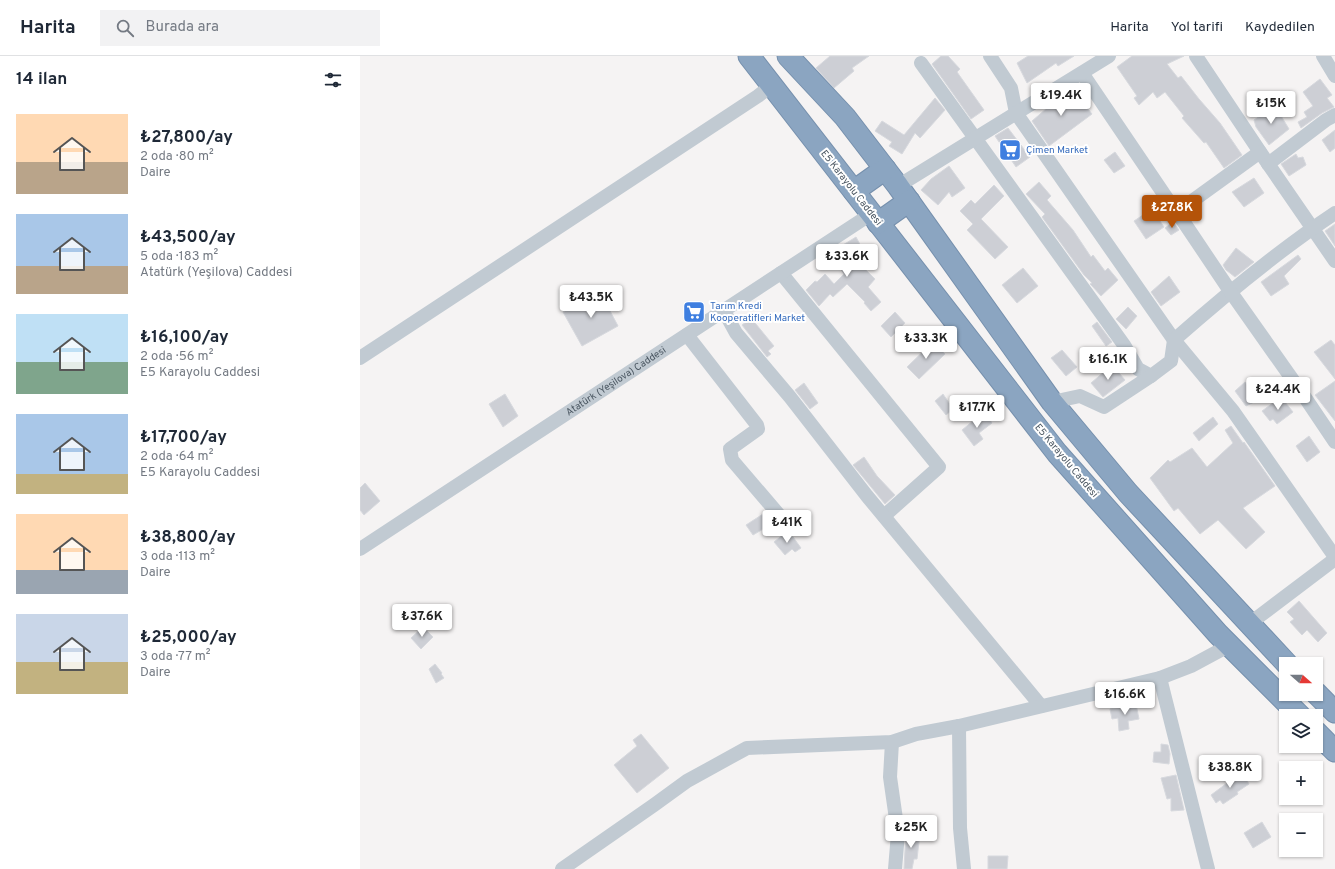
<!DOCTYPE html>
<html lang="tr">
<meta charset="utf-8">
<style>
body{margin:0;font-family:Overpass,sans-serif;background:#f2f2f3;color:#1f2937;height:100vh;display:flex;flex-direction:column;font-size:15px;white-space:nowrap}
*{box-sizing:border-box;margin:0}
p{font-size:13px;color:#747a83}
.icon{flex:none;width:22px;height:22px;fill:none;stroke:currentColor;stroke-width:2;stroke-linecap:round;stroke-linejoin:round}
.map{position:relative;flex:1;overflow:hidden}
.panel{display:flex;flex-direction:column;background:#fff;width:360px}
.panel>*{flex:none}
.needle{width:26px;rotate:111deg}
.fabs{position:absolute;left:919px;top:601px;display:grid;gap:8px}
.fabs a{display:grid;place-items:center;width:44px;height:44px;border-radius:0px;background:#fff;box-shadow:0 1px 3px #0004;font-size:20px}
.price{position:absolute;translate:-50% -34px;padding:0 9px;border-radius:4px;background:#fff;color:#222;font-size:13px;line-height:26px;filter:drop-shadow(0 1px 2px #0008)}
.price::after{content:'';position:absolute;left:50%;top:24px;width:12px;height:9px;margin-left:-6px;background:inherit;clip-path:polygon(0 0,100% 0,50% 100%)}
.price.selected{background:#b45309;color:#fff}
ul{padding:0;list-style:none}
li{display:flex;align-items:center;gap:12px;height:100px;padding:0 16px}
li span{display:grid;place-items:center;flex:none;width:112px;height:80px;border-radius:0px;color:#555}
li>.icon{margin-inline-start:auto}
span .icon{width:48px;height:48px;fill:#fffc;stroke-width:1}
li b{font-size:17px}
h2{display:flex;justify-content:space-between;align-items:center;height:48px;padding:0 16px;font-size:17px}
header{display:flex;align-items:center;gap:24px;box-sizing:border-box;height:56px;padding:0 20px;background:#fff;border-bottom:1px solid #e0e1e3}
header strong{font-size:19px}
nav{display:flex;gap:22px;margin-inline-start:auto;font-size:14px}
.search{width:280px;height:36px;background:#f2f2f3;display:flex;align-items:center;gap:10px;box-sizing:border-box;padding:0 14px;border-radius:0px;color:#747a83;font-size:15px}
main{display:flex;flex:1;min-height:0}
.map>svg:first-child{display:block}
.building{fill:#cdcfd5;stroke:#d7d9de}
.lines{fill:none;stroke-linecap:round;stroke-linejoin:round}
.highway-casing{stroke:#7690ad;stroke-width:23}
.minor{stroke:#c1cad2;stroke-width:14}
.highway{stroke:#8ba5c1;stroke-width:21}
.labels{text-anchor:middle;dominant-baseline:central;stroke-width:4;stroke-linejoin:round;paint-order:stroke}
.shop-label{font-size:10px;fill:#366cbe;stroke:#fff;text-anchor:start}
.street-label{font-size:10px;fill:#4a5661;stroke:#fff}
</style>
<header>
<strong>Harita</strong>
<div class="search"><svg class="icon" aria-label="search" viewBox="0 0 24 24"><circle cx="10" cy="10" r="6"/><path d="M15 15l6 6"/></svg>Burada ara</div>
<nav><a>Harita</a><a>Yol tarifi</a><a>Kaydedilen</a></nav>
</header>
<main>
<section class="panel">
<h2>14 ilan<svg class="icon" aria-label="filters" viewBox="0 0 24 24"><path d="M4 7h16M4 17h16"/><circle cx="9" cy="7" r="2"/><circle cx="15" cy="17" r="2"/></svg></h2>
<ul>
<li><span style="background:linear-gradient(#ffd9b3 60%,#b9a48a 0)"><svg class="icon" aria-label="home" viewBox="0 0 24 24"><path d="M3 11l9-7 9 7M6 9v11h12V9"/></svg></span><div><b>₺27,800/ay</b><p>2 oda · 80 m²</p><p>Daire</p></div></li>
<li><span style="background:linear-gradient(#a9c7e8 65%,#b9a48a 0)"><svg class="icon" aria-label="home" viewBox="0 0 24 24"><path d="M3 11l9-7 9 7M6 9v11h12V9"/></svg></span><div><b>₺43,500/ay</b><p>5 oda · 183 m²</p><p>Atatürk (Yeşilova) Caddesi</p></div></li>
<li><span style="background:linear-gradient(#bfe0f5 60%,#7fa58c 0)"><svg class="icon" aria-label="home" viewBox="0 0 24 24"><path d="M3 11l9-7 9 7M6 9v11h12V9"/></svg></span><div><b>₺16,100/ay</b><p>2 oda · 56 m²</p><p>E5 Karayolu Caddesi</p></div></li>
<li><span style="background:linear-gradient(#a9c7e8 75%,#c2b280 0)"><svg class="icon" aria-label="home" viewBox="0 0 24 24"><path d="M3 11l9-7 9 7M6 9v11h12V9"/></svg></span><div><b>₺17,700/ay</b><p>2 oda · 64 m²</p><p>E5 Karayolu Caddesi</p></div></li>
<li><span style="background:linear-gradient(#ffd9b3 70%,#9aa5b1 0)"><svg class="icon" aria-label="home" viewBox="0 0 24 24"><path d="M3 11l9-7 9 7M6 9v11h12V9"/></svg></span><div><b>₺38,800/ay</b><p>3 oda · 113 m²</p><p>Daire</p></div></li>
<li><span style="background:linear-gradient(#c9d6e8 60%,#c2b280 0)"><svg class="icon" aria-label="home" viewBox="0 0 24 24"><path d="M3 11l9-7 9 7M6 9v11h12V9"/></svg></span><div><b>₺25,000/ay</b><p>3 oda · 77 m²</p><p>Daire</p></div></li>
</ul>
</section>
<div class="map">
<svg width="975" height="813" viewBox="0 0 975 813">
<rect width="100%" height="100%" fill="#f5f3f3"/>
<g class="building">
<path d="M470 0H509L492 12 494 15 474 32 456 12Z"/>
<path d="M581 0H588L600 13 597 16 624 54 611 63 572 8Z"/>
<path d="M668 0H714L698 10 696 7 667 27 657 7Z"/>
<path d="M772 0H824L807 8 818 22 821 20 839 43 860 67 882 99 864 112 846 86 844 87 822 62 824 60 805 36 797 42 793 36 779 49 774 42 777 40 757 11Z"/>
<path d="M960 23 972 39 967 42 974 51 962 57 941 72 938 66 947 61 944 56 953 50 943 36Z"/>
<path d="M712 33 732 58 689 90 672 65 701 40Z"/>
<path d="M575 42 585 54 560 82 555 77 542 98 529 90 532 86 515 75 522 65 544 79Z"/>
<path d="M915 50 929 73 909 89 896 71 894 64Z"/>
<path d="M648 72 670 101 656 111 635 80Z"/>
<path d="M975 74V92L970 96 962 84Z"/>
<path d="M755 96 765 110 754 117 744 104Z"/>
<path d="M936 98 938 102 943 101 946 109 929 120 921 108Z"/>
<path d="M589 110 605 132 592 141 589 136 578 149 561 134 571 123Z"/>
<path d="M894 122 904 137 884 151 872 136Z"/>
<path d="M679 126 691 140 687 144 713 174 731 201 733 199 745 215 748 212 758 224 741 240 733 231 730 228 732 227 724 219 682 161 685 158 666 138Z"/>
<path d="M634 129 644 140 621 163 648 191 635 203 607 174 613 168 600 155 611 144 615 148Z"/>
<path d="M792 153 804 171 786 183 774 165Z"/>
<path d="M813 166 819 174 811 179 805 172Z"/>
<path d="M975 168V190L965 175Z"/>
<path d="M496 181 503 194 492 200 515 223 508 231 521 246 511 255 504 247 505 246 487 228 473 241 470 238 459 250 446 234 455 225 457 226 465 218 474 228 484 218 474 201 481 197 478 192Z"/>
<path d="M876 192 894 206 875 221 866 214 863 209Z"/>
<path d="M938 199 941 203 924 220 929 228 911 240 901 226Z"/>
<path d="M663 212 678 230 657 247 642 229Z"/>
<path d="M809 220 820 236 801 250 791 236Z"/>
<path d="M240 236 258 270 222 290 203 256Z"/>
<path d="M334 249 341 257 334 263 327 255Z"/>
<path d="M768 251 777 260 766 273 756 263Z"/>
<path d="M535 256 545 267 531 281 521 270Z"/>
<path d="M391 262 414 290 408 295 411 298 407 301 382 269Z"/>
<path d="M737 266 752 286 746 290 732 270Z"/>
<path d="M971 284 975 289V323L954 296Z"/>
<path d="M573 286 585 298 559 323 547 311Z"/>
<path d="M702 294 717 311 706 320 691 302Z"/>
<path d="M752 309 765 324 743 341 731 327Z"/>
<path d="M975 325V365L955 339Z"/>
<path d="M885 326 898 344 886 350 875 335Z"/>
<path d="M444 327 458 347 450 353 435 334Z"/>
<path d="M145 338 158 360 143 371 129 348Z"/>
<path d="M583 338 593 353 586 359 575 345Z"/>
<path d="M921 341 933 356 917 368 913 363 910 365 902 355Z"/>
<path d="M624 356 632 367 619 377 623 383 614 390 602 374Z"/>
<path d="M853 361 858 368 839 385 833 377Z"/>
<path d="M871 370 883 387 884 386 915 430 883 452 905 476 886 493 858 464 840 478 818 452 814 455 790 422 808 404 810 406 832 392 847 411 873 387 865 374Z"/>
<path d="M949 380 960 396 947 406 936 390Z"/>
<path d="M504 401 517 420 535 439 525 448 493 409Z"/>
<path d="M5 427 20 445 4 459 0 454V432Z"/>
<path d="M403 458 410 469 393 479 386 469Z"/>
<path d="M424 478 428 481H433L441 492 435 496 432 493 425 499 414 486Z"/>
<path d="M939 545 967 577 958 586 947 574 942 579 930 566 934 563 927 556Z"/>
<path d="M63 571 73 581 61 593 51 582Z"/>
<path d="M75 608 82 617 81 618 84 622 76 627 69 613Z"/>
<path d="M776 648 779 663 768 665 769 673 759 675 758 662 752 663 750 653Z"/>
<path d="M281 678 309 712 277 737 254 709 277 690 273 684Z"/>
<path d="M801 688 808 689 810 698 809 708 793 706 794 696H801Z"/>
<path d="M882 716 889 728 877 736 878 738 863 748 860 744 856 747 851 739Z"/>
<path d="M816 719 824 754 811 755V742L807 743 801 722Z"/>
<path d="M902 766 911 781 893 792 884 777Z"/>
<path d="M546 775 560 777 557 803H554L552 813H544Z"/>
<path d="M628 800H648L647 813H628Z"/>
</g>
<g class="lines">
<g class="highway-casing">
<g id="highway">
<path d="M389 0 697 397 858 578 940 660"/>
<path d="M428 0 485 61 538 130 692 346 768 437 927 608"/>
<path d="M494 135 525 113"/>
<path d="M518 167 549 145"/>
<path d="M956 637 975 656"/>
<path d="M956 676 975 695"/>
</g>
</g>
<g class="minor">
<path d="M630 0 651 32 656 57 814 284 873 355 975 501"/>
<path d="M836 0 900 96 975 205"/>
<path d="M963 0 975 20"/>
<path d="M561 7 764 289 778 313 791 320 811 305 814 284C865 239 918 195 975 157"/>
<path d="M722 17 812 150 817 156 870 235 942 337 975 386"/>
<path d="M908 108 966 64 975 59"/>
<path d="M538 130 749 0"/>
<path d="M817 156 900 96"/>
<path d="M421 217 579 411 524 460"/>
<path d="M364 255 376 277 430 341 507 440 681 650"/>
<path d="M327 279 397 369 398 373 370 393 372 404 431 473"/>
<path d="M0 302 398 40 412 29"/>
<path d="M692 346 720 340 744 351 791 320"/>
<path id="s1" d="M0 493 511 158"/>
<path d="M889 568 975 503"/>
<path d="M800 622 848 813"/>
<path d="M599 670 600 772 604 813"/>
<path d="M532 686 530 721 538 777 535 813"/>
<path d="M202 813 294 749 327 725 387 692 532 686 556 678 599 670 800 622 831 610 870 589"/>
</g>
<use href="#highway" class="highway"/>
</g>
<defs>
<g id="supermarket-square" transform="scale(1.15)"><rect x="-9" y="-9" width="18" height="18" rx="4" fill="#3f7fe0" stroke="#fff"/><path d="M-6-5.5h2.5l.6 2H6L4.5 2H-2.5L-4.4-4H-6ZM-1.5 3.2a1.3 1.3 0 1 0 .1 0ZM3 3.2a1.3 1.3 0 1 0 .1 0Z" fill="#fff"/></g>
</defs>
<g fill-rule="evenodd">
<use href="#supermarket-square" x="650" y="94"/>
<use href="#supermarket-square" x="334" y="256"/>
</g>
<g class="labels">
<g class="shop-label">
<text x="666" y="94">Çimen Market</text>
<text x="350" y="250">Tarım Kredi<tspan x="350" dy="12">Kooperatifleri Market</tspan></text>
</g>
<g class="street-label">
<text transform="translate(491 132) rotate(52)">E5 Karayolu Caddesi</text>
<text stroke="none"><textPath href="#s1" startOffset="306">Atatürk (Yeşilova) Caddesi</textPath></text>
<text transform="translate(706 405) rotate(50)">E5 Karayolu Caddesi</text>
</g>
</g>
</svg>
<div class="fabs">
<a><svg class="needle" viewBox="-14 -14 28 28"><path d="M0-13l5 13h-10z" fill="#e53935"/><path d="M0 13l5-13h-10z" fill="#747a83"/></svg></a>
<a><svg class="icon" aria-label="layers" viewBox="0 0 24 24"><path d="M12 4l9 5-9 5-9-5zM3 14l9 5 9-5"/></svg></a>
<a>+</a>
<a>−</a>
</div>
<b class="price" style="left:701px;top:61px">₺19.4K</b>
<b class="price" style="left:911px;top:69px">₺15K</b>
<b class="price selected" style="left:812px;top:173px">₺27.8K</b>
<b class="price" style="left:487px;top:222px">₺33.6K</b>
<b class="price" style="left:231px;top:263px">₺43.5K</b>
<b class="price" style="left:566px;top:304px">₺33.3K</b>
<b class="price" style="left:748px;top:325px">₺16.1K</b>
<b class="price" style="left:918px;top:355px">₺24.4K</b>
<b class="price" style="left:617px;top:373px">₺17.7K</b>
<b class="price" style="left:427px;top:488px">₺41K</b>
<b class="price" style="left:62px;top:582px">₺37.6K</b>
<b class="price" style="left:765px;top:660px">₺16.6K</b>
<b class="price" style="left:870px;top:733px">₺38.8K</b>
<b class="price" style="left:551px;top:793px">₺25K</b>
</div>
</main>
